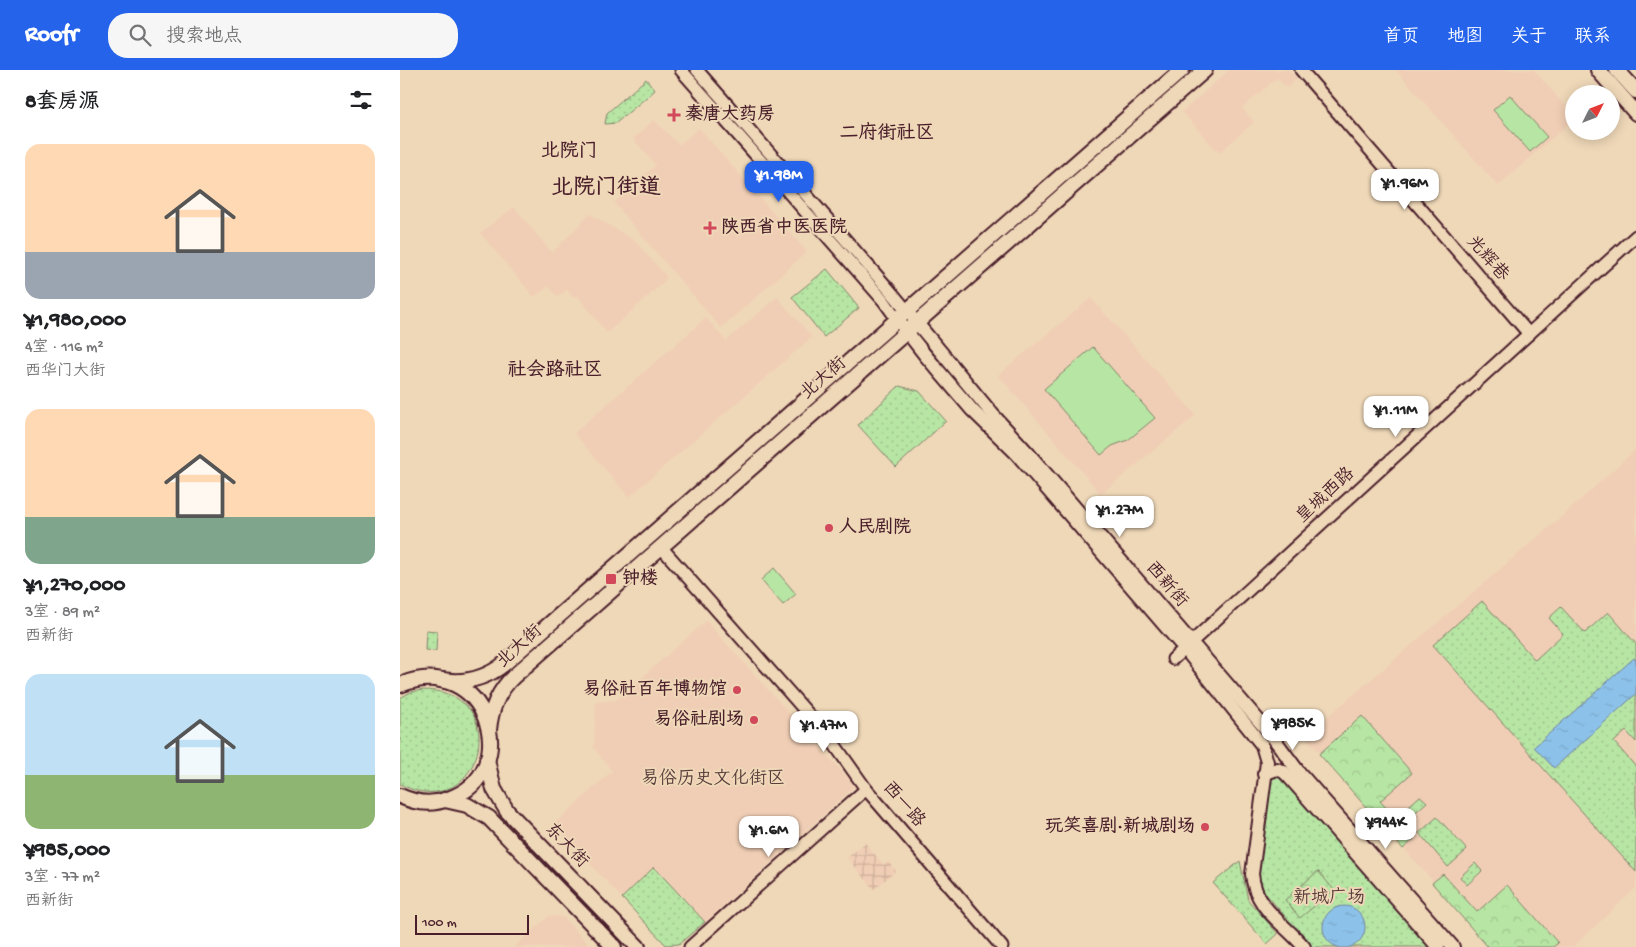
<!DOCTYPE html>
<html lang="zh">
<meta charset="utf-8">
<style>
body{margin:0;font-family:"Gochi Hand","LXGW WenKai TC",sans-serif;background:#f6f6f6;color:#202124;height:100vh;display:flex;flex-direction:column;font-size:19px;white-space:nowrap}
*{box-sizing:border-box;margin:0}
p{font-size:16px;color:#757577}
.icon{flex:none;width:28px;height:28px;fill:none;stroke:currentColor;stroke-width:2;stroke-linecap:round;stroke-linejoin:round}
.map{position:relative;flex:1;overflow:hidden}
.side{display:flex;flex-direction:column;background:#fff;width:400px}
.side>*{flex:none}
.needle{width:32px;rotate:48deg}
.tools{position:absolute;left:1165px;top:15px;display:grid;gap:10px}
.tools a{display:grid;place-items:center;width:55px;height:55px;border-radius:50%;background:#fff;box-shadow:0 2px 12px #0003;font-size:25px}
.scale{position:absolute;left:15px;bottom:12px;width:114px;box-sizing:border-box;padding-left:5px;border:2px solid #4a1f2b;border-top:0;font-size:14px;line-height:18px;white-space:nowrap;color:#4a1f2b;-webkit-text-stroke:4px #efd8b8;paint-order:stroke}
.price{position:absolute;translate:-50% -42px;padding:0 11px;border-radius:10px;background:#fff;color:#222;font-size:16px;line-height:32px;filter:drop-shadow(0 1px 2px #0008)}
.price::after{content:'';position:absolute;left:50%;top:30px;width:15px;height:11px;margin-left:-8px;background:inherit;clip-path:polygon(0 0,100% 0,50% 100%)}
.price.selected{background:#2563eb;color:#fff}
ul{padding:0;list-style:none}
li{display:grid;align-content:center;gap:10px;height:265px;padding:0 25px}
li span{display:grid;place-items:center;height:155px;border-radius:15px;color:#555}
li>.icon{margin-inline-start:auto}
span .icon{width:90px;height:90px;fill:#fffc;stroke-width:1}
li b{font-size:21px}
h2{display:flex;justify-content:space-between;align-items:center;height:60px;padding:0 25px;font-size:21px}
header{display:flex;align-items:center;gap:30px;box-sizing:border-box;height:70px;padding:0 25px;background:#2563eb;color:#fff}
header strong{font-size:24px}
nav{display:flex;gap:28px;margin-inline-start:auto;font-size:18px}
.search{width:350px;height:45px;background:#f6f6f6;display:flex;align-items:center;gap:12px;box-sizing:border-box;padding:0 18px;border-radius:20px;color:#757577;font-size:19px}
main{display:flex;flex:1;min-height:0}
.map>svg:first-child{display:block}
.built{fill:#f0ceb5}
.industrial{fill:url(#industrial-grid)}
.green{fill:url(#green-dots);stroke:#808268}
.forest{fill:url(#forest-crowns);stroke:#808268}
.pitch{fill:#b7e6a4;stroke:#808268}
.water{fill:url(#water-ripples);stroke:#72819e}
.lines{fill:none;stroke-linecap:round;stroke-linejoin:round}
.tertiary-casing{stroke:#4a1f2b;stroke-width:15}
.secondary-casing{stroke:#4a1f2b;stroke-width:16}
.primary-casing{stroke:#4a1f2b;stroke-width:18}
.tertiary{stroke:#efd8b8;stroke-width:11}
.secondary{stroke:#efd8b8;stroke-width:12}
.primary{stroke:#efd8b8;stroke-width:14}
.poi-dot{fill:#d1495b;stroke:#efd8b8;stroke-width:2}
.labels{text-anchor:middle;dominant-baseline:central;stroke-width:4;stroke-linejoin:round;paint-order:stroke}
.poi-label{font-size:18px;font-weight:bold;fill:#4a1f2b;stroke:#efd8b8;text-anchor:start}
.street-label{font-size:18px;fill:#4a1f2b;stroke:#efd8b8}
.park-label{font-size:18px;fill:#5a3d3d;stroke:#efd8b8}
.neighbourhood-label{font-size:19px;font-weight:bold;fill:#4a1f2b;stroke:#efd8b8}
.district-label{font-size:22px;font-weight:bold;fill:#4a1f2b;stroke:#efd8b8}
</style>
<header>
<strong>Roofr</strong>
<div class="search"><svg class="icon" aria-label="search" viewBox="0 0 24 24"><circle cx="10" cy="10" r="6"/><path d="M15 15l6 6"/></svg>搜索地点</div>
<nav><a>首页</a><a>地图</a><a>关于</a><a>联系</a></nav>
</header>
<main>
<section class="side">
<h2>8套房源<svg class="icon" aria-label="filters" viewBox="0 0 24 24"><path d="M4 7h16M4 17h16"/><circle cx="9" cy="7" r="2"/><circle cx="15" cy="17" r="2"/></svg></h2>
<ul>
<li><span style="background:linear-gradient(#ffd9b3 70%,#9aa5b1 0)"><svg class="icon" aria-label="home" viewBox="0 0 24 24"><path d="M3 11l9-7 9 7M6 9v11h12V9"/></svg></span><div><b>¥1,980,000</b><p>4室 · 116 m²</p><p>西华门大街</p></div></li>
<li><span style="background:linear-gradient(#ffd9b3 70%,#7fa58c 0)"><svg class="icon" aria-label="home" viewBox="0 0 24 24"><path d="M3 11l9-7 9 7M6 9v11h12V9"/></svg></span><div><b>¥1,270,000</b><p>3室 · 89 m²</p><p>西新街</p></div></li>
<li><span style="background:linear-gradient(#bfe0f5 65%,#8fb573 0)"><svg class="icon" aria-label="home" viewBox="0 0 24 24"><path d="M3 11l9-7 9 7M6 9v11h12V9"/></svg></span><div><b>¥985,000</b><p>3室 · 77 m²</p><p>西新街</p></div></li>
</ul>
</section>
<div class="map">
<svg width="1236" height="877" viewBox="0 0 1236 877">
<defs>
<pattern id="industrial-grid" width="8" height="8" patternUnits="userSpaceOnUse" patternTransform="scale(1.25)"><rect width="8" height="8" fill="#f0ceb5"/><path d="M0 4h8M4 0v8" fill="none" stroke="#cfb09c"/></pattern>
<pattern id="green-dots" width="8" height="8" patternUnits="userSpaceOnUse" patternTransform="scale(1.25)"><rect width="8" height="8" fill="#b7e6a4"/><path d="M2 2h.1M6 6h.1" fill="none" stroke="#9fc58d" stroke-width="1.8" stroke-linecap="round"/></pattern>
<pattern id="forest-crowns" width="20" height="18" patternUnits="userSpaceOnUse" patternTransform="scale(1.25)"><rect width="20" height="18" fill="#b7e6a4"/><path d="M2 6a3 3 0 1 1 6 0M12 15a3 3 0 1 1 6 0" fill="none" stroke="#9fc58d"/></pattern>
<pattern id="water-ripples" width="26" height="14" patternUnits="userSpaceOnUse" patternTransform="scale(1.25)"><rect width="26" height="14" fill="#8cc2ea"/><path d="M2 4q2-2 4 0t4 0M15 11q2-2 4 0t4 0" fill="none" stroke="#7aa6c9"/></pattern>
</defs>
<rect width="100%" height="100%" fill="#efd8b8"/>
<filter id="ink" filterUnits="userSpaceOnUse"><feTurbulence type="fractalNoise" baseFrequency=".02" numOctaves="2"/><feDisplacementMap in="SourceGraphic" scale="10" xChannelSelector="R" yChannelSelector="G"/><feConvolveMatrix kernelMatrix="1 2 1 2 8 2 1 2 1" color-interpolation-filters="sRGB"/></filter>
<g filter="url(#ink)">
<g class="built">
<path d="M829 0H889L897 9 887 18 877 8 842 38 854 52 819 83 782 42Z"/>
<path d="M996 0H1134L1174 46V49L1098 116Z"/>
<path d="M254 50 279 75 299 58 407 182 321 258 214 133 256 95 233 69Z"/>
<path d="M114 137 152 183 190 144 234 170 267 207 262 214 207 263 177 225 173 228 167 220 157 227 149 216 134 227 80 163Z"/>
<path d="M377 227 412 267 229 427 174 363 306 248 326 271Z"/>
<path d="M691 228 796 345 701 424 598 305Z"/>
<path d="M1236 379V818L1173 877H1091L905 666 1167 442Z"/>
<path d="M306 551 455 716 305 852 254 798 222 828 153 755 212 701 194 678 196 632 216 630Z"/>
<path d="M149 846 163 847 191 877H114Z"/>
</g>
<path class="industrial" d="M465 773 484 795 488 792 496 801 474 819 447 788Z"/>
<g class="green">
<path d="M246 9 255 20 216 53 205 54 207 43Z"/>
<path d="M427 199 459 238 424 267 392 227Z"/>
<path d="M499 316 519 321 546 351 496 397 458 355Z"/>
<path d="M1082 531 1135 590 1163 564 1149 548 1161 537 1185 563 1208 542 1236 574V672L1226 661 1214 672 1236 697V802L1033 575Z"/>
<path d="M26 560 37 561 36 581 25 580Z"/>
<path d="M23 620C118 621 80 757 0 714V628L11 622Z"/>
<path d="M876 701 1033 877H911L866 824 861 817 859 806 870 705Z"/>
<path d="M1020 726 1027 732 1008 749 1002 742Z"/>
<path d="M1037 747 1067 780 1048 797 1019 763Z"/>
<path d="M840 791 848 830 878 864 867 874 813 813Z"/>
<path d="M1075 793 1082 801 1067 815 1060 807Z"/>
<path d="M254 797 305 852 279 874 266 875 222 828Z"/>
</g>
<g class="forest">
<path d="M962 646 1012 703 980 731 1014 769 1003 779 919 684Z"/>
<path d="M918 801 934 820 900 848 885 830Z"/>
<path d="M1043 804 1077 842 1107 815 1158 873 1153 877H1088L1032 813Z"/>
</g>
<g class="pitch">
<path d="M1110 25 1147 67 1130 82 1093 40Z"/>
<path d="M693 277 755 348 728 370 712 376 701 385 644 319Z"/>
<path d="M374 498 396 524 383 535 361 510Z"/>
</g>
<g class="water">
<path d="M1234 588 1236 590V624L1154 698 1134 677Z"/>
<circle cx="944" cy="857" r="21"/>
</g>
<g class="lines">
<g class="tertiary-casing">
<g id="tertiary">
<path d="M281 0 484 231 497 249"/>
<path d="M297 0 493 224 517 253"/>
<path d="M901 0 1129 264"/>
<path d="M261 477 432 671 466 719 602 877"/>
<path d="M773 589 1236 166"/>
<path d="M290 877 466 719"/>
</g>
</g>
<g class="secondary-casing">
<g id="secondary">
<path d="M497 249 525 285 572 340 616 383 785 579 862 675 867 692 852 804C855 839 884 853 904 877"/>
<path d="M517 253 594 346 628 383 872 666 898 701 1053 877"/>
<path d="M864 704 877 699 884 702 889 707 1038 877"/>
</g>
</g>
<g class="primary-casing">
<g id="primary">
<path d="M1198 0 1236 43"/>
<path d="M1217 0 1236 21"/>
<path d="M41 610C65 614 85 609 104 594L782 0"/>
<path d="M0 615C85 580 127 702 48 729 32 735 15 733 0 726"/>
<path d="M89 660C91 638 98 621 114 606L805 0"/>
<path d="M87 690 94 719 107 741 238 877"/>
<path d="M45 730 67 735 89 748 214 877"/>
</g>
</g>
<use href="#tertiary" class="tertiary"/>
<use href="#secondary" class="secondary"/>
<use href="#primary" class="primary"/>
</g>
</g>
<g class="poi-dot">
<path d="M271.5 37.5h5v5h5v5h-5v5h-5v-5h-5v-5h5z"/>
<path d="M307.5 150.5h5v5h5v5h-5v5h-5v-5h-5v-5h5z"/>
<circle cx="429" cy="458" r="5"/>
<rect x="205" y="503" width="12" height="12" rx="2.5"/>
<circle cx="337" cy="620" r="5"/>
<circle cx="354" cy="650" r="5"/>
<circle cx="805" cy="757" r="5"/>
</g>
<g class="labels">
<g class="poi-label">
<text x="285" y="45">秦唐大药房</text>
<text x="321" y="158">陕西省中医医院</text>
<text x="439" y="458">人民剧院</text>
<text x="222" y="509">钟楼</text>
<text x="327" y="620" text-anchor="end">易俗社百年博物馆</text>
<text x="344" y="650" text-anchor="end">易俗社剧场</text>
<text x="795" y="757" text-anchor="end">玩笑喜剧·新城剧场</text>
</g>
<g class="street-label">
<text transform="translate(1087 189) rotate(49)">光辉巷</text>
<text transform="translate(424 309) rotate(-41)">北大街</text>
<text transform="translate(926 426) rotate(-43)">皇城西路</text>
<text transform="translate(766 515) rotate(49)">西新街</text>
<text transform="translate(120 577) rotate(-42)">北大街</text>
<text transform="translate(503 735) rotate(49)">西一路</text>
<text transform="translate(166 776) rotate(46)">东大街</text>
</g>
<g class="park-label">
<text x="313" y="709">易俗历史文化街区</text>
<text x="929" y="828">新城广场</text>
</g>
<g class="neighbourhood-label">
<text x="487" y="64">二府街社区</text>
<text x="169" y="82">北院门</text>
<text x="155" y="301">社会路社区</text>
</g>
<g class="district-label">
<text x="206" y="119">北院门街道</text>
</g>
</g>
</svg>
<div class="tools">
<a><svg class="needle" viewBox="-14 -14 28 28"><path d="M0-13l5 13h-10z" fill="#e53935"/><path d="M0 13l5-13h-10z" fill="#757577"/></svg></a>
</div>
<div class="scale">100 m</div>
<b class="price selected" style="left:379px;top:133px">¥1.98M</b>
<b class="price" style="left:1005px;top:141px">¥1.96M</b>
<b class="price" style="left:996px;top:368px">¥1.11M</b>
<b class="price" style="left:720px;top:468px">¥1.27M</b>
<b class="price" style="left:893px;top:681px">¥985K</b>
<b class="price" style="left:424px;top:683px">¥1.47M</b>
<b class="price" style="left:986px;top:780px">¥944K</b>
<b class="price" style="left:369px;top:788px">¥1.6M</b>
</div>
</main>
